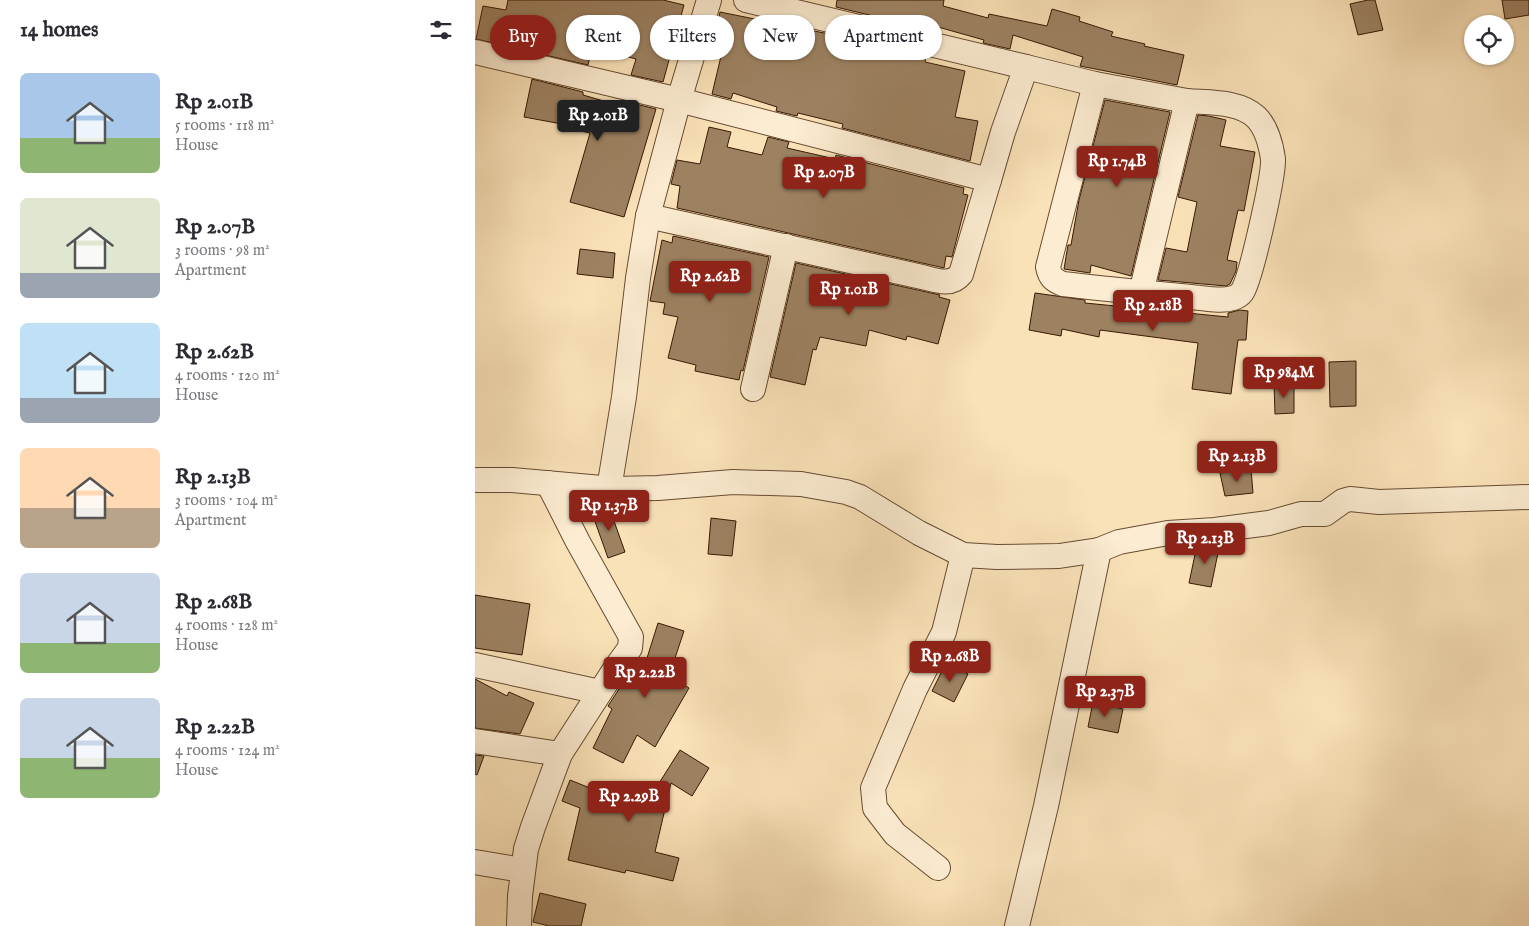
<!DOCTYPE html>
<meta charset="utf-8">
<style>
body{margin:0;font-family:"IM FELL English",serif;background:#f7f7f7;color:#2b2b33;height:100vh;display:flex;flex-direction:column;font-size:19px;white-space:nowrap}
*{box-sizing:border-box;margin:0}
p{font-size:16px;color:#7c7c81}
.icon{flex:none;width:28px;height:28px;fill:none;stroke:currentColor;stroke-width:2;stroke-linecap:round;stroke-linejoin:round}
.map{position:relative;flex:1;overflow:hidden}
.drawer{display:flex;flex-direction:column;background:#fff;width:475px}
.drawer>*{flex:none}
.top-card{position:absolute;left:15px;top:15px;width:475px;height:45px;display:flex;gap:10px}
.buttons{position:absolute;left:989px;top:15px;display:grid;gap:10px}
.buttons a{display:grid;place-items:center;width:50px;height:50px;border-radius:50%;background:#fff;box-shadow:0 1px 4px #0004;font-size:25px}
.price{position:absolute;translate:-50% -42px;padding:0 11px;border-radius:5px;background:#8f2418;color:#fff;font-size:16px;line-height:32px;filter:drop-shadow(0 1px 2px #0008)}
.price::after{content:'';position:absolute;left:50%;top:30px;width:15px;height:11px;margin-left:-8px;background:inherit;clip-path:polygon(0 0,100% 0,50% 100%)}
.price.active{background:#222;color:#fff}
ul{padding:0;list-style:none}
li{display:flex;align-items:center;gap:15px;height:125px;padding:0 20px}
li span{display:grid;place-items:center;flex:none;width:140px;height:100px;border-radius:8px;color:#555}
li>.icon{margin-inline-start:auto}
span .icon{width:60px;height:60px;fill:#fffc;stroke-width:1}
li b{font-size:21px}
h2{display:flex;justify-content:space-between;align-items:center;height:60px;padding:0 20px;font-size:21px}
.tag{padding:0 18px;border-radius:22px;background:#fff;box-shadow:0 1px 4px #0004;font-size:18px;line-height:45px}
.tag.active{background:#8f2418;color:#fff}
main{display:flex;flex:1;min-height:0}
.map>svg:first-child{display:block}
.building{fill:#9d8262;stroke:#381904}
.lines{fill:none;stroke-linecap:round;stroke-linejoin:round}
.street-casing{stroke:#684b31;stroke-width:26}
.street{stroke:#fcecd1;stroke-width:24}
</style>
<main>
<section class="drawer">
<h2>14 homes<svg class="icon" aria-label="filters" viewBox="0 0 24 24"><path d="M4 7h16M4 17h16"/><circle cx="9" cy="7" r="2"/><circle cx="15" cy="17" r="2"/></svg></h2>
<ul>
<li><span style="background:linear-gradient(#a9c7e8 65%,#8fb573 0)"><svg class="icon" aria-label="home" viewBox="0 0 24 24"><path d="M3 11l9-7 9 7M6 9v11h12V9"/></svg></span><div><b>Rp 2.01B</b><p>5 rooms · 118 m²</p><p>House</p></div></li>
<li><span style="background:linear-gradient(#dfe7d0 75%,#9aa5b1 0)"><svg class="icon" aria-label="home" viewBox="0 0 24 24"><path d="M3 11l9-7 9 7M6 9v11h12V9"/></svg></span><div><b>Rp 2.07B</b><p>3 rooms · 98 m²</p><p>Apartment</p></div></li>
<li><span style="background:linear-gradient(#bfe0f5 75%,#9aa5b1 0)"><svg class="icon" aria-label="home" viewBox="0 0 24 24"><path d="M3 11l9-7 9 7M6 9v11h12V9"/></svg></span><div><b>Rp 2.62B</b><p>4 rooms · 120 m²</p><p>House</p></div></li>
<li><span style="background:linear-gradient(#ffd9b3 60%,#b9a48a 0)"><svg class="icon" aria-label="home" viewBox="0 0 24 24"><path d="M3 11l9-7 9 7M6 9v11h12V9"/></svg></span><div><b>Rp 2.13B</b><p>3 rooms · 104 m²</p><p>Apartment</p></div></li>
<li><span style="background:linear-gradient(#c9d6e8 70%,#8fb573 0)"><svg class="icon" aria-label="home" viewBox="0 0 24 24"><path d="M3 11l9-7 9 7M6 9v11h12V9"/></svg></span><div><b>Rp 2.68B</b><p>4 rooms · 128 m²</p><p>House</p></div></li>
<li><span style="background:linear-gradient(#c9d6e8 60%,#8fb573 0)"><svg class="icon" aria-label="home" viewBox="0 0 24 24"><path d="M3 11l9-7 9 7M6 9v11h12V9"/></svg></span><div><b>Rp 2.22B</b><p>4 rooms · 124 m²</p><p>House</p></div></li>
</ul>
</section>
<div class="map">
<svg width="1054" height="926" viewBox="0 0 1054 926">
<rect width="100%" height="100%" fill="#fae2b8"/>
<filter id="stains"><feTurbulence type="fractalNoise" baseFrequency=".004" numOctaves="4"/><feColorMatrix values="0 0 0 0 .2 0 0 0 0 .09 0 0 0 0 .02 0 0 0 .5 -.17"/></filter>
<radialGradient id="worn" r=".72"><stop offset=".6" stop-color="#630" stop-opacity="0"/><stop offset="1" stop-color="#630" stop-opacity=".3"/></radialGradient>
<g class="building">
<path d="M33 0H188L209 5 188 82 156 75 161 59 117 47 113 65 1 39 8 6 31 10Z"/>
<path d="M362 0H469L468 6 513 18 514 14 572 26 577 9 605 17 604 21 638 32 636 36 670 44 669 46 709 55 702 85 605 66 608 57 538 35 535 49 508 43 509 40 463 27 462 29 457 28 456 30 361 7Z"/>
<path d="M893 0H900L908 30 883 35 875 4Z"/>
<path d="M1027 0H1054V15L1030 19Z"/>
<path d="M245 12 354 34 352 45 394 55 396 44 451 57 450 62 490 71 480 117 503 121 495 161 367 128 368 124 323 113 322 116 301 111 302 107 258 93 256 99 237 94 247 52 237 50Z"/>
<path d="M57 79 108 92V95L146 106 148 101 181 109 149 217 95 202 115 133 86 127 87 124 49 117Z"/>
<path d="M630 100 695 112 656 276 616 265 615 273 589 269 593 245H596L604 200Z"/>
<path d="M723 115 734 116 751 120 745 146 780 152 769 211 763 210 752 260 762 262 761 271 755 284 751 286 683 280 691 248 712 252 722 202 703 197Z"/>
<path d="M234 127 256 132 252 147 287 155 293 137 314 142 312 148 360 159 361 155 489 188 488 194 493 195 477 257 471 256 469 268 465 267 202 208 205 186 196 184 202 160 225 164Z"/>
<path d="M198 236 294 257 268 371 266 370 264 380 220 371 221 365 193 358 203 317 188 314 190 303 175 301 187 240 197 243Z"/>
<path d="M105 249 140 253 138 278 102 274Z"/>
<path d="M321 263 465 295 464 297 475 300 463 344 432 336 431 340 394 330 391 346 345 337 341 350 338 349 330 385 295 377Z"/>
<path d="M560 293 610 300V303L753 317V313L765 310 773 311 771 340H763L756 394 717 389 723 343 625 330 624 337 587 329 586 336 554 330Z"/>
<path d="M881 361V406L855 407 854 362Z"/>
<path d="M799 384H819V413L800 414Z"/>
<path d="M776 469 778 493 750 496 745 473Z"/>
<path d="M134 507 150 552 133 558 117 513Z"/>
<path d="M236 518 261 521 257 556 233 554Z"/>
<path d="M745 543 736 587 714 583 722 545Z"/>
<path d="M0 595 55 604 47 655 0 648Z"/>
<path d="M183 623 209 631 194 676 214 688 180 747 162 735 148 763 118 748 137 709 133 706 157 669V668L167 674Z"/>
<path d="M471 663 493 674 479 702 457 691Z"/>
<path d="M0 679 32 696 34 692 59 703 45 734 0 728Z"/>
<path d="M618 702 648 709 643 733 613 727Z"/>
<path d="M205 750 234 768 217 796 196 783 180 852 204 858 198 881 151 870 150 873 93 860 105 808 87 801 95 780 135 796 138 790 174 799Z"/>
<path d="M0 755 9 756 2 775 0 774Z"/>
<path d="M65 893 111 904 106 926H74L58 922Z"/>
</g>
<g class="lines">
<g class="street-casing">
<g id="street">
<path d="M0 52 204 100 514 180 528 132 551 67 271 0"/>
<path d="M551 67 620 84 712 101 666 293"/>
<path d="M620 84 573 267C575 277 578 280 588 284 630 289 673 293 716 297 729 298 746 302 758 298 761 297 765 295 767 292 776 279 799 175 798 159 796 145 792 128 781 117 764 101 735 103 712 101"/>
<path d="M173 216 447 277C460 280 476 287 486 274L514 180"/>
<path d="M278 389 311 246"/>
<path d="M0 480H37L138 489 183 488 258 482 326 484 371 492 385 497 444 533 488 555 522 557 584 556 624 550 644 542 693 533 740 530 794 523 826 514H850L868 501 875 499 904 502 1054 497"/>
<path d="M134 489 149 397 163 278 173 216 204 100 234 0"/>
<path d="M0 665 125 692"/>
<path d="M0 741 85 754"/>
<path d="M0 862 47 870"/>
<path d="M463 868 420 834 400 808 398 788 440 689 469 632 488 555"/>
<path d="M44 926 45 896 51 849 58 827 85 754 142 666 155 648 156 637 103 542 73 483"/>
<path d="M542 926 571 806 624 550"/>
</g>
</g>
<use href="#street" class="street"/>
</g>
<rect width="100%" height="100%" filter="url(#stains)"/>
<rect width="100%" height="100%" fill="url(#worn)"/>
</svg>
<div class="buttons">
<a><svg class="icon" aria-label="locate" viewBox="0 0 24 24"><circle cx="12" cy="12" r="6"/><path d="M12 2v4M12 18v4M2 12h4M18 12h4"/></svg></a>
</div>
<b class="price active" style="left:123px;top:142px">Rp 2.01B</b>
<b class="price" style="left:642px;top:188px">Rp 1.74B</b>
<b class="price" style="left:349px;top:199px">Rp 2.07B</b>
<b class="price" style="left:235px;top:303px">Rp 2.62B</b>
<b class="price" style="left:374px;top:316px">Rp 1.01B</b>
<b class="price" style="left:678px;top:332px">Rp 2.18B</b>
<b class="price" style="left:809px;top:399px">Rp 984M</b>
<b class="price" style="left:762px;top:483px">Rp 2.13B</b>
<b class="price" style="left:134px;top:532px">Rp 1.37B</b>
<b class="price" style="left:730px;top:565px">Rp 2.13B</b>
<b class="price" style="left:475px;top:683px">Rp 2.68B</b>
<b class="price" style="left:170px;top:699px">Rp 2.22B</b>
<b class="price" style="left:630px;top:718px">Rp 2.37B</b>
<b class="price" style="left:154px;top:823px">Rp 2.29B</b>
<div class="top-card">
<a class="tag active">Buy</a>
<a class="tag">Rent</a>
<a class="tag">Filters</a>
<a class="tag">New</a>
<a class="tag">Apartment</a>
</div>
</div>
</main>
